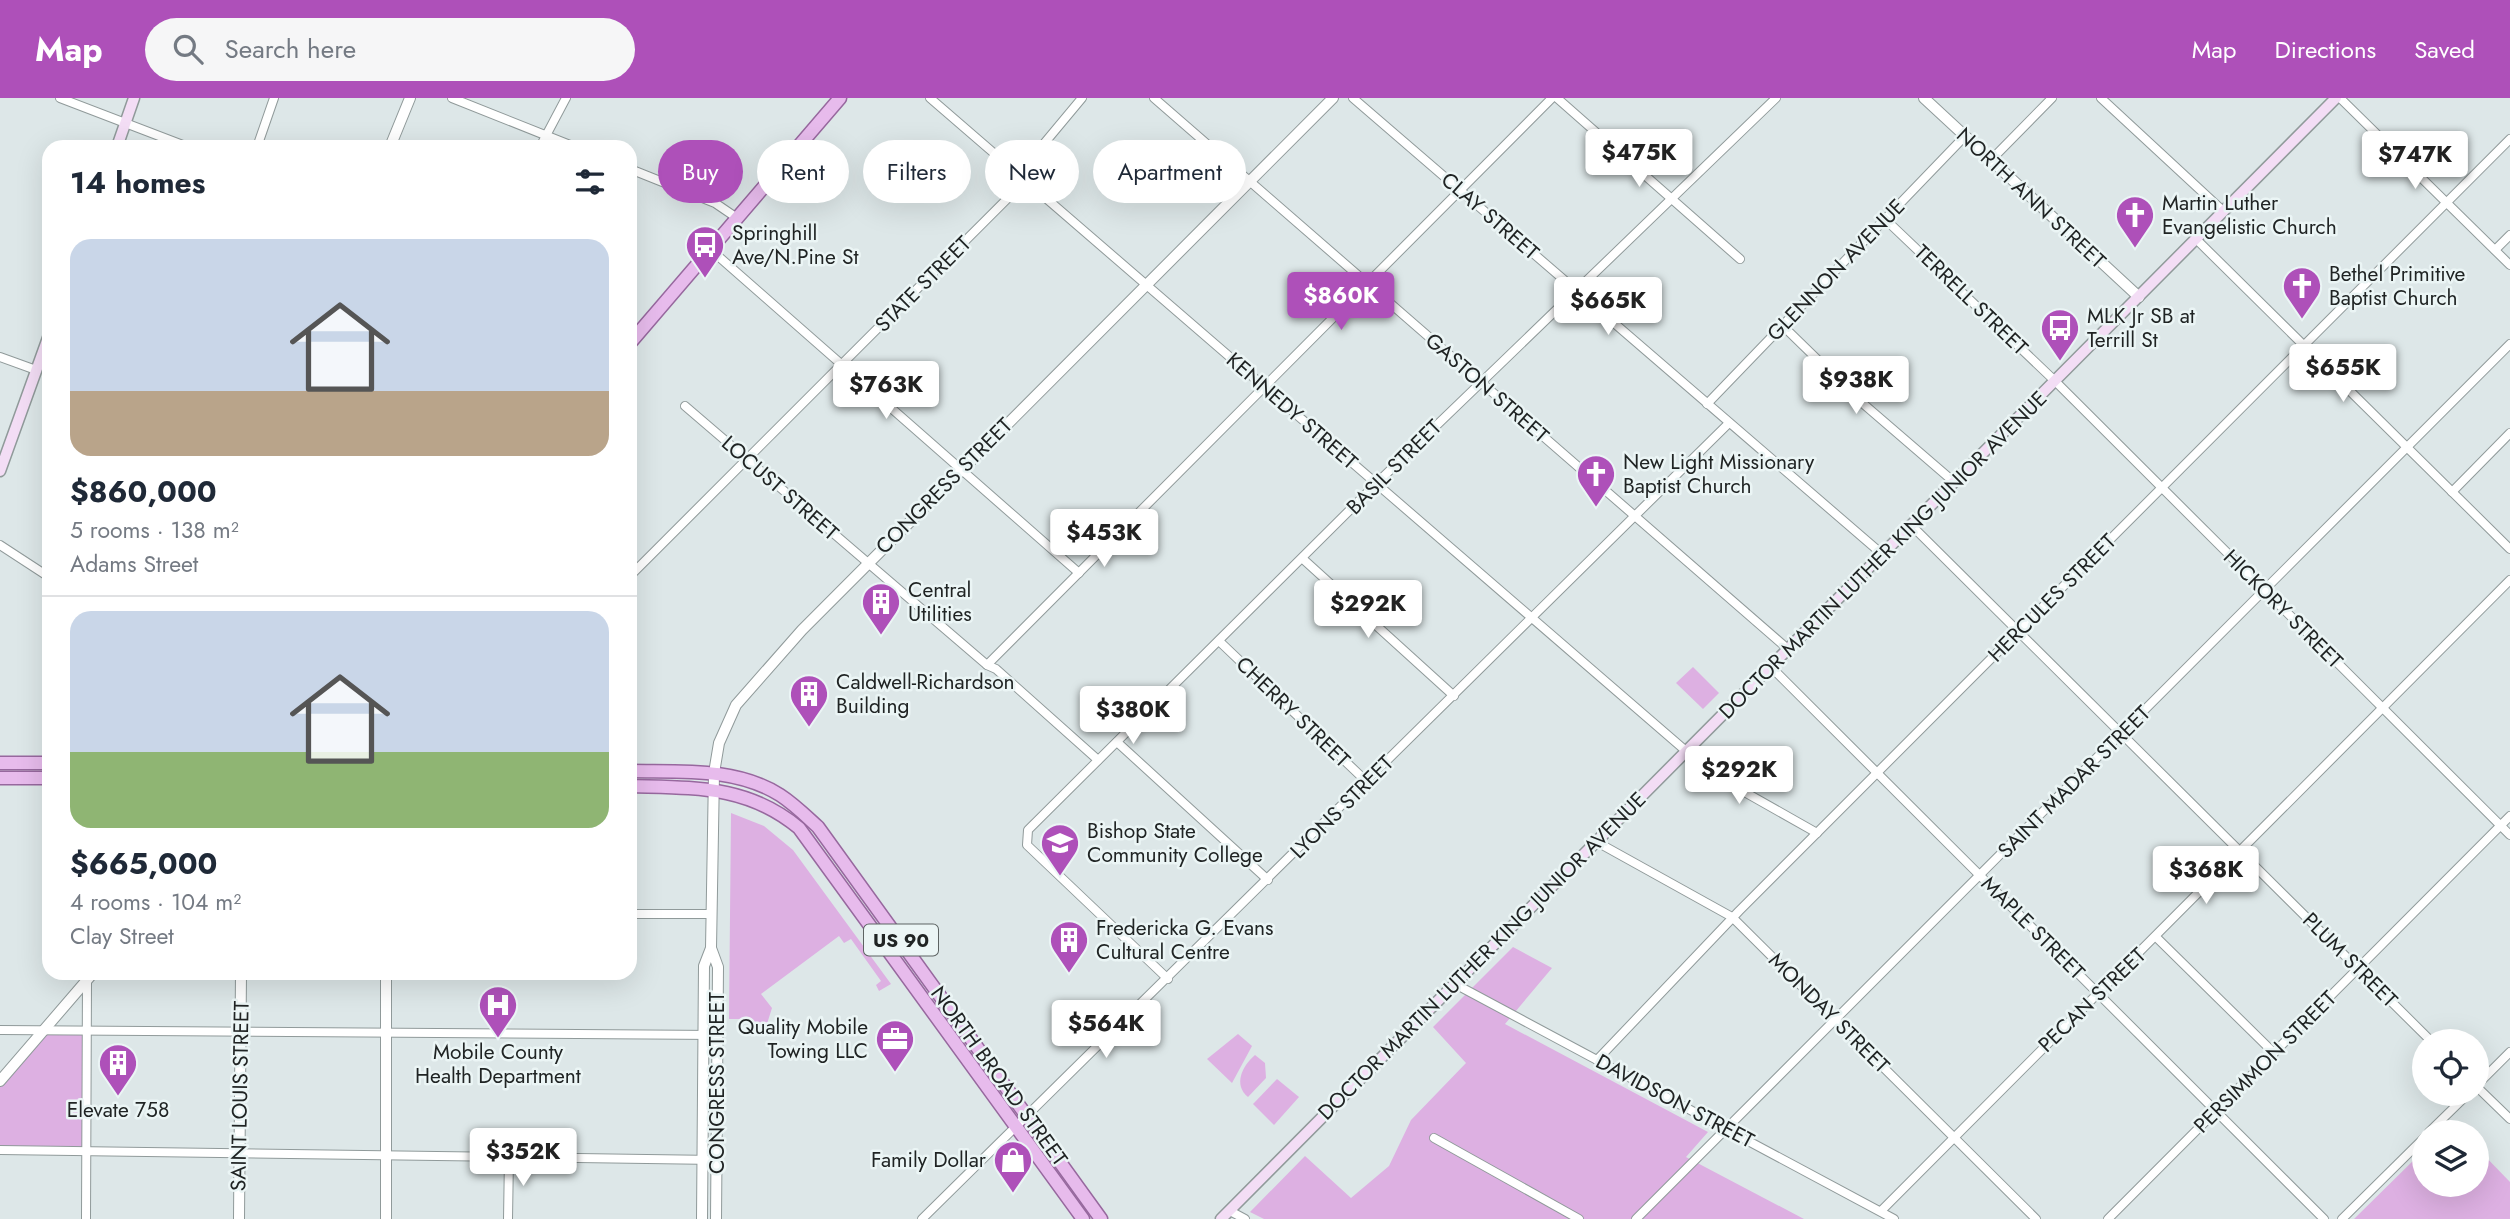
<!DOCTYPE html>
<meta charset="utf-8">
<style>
body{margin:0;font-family:Jost,sans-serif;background:#f6f6f7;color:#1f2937;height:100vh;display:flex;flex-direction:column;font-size:26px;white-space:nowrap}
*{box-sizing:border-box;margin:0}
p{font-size:23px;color:#747a83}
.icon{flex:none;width:38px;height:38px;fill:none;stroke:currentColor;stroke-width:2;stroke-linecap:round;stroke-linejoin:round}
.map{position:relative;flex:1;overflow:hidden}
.drawer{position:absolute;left:42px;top:42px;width:595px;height:840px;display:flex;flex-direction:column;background:#fff;border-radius:21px;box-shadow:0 7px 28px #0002}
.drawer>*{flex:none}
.guide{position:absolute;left:658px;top:42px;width:665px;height:63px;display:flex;gap:14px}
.controls{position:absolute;left:2412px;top:931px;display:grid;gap:14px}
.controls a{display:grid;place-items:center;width:77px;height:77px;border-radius:50%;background:#fff;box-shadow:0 7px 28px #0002;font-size:35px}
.price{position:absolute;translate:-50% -60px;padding:0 16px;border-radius:7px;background:#fff;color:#222;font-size:23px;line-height:46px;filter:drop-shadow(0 2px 4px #0008)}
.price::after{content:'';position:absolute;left:50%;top:42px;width:21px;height:16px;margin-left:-10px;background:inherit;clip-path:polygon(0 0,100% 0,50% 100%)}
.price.selected{background:#ae50b9;color:#fff}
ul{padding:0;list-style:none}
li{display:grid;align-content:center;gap:14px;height:371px;padding:0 28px}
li+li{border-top:2px solid #e0e1e3}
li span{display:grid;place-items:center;height:217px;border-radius:21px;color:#555}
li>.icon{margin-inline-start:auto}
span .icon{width:126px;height:126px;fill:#fffc;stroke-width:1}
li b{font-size:30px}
h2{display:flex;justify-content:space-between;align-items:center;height:84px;padding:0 28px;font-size:30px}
.chip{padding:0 24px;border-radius:32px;background:#fff;box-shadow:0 7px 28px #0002;font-size:24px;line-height:63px}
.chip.selected{background:#ae50b9;color:#fff}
header{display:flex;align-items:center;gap:42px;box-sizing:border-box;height:98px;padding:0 35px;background:#ae50b9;color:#fff}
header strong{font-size:33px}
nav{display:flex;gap:38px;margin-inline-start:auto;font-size:24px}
.search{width:490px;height:63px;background:#f6f6f7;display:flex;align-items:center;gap:18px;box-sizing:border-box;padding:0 24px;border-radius:38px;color:#747a83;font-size:26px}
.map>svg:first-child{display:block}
.green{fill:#ddb0e2}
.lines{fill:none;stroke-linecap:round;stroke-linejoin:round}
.minor-casing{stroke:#909a9a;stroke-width:10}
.tertiary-casing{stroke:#909a9a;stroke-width:12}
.secondary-casing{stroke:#909a9a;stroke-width:13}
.primary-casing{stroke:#97689e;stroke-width:15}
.minor{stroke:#fff;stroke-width:8}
.tertiary{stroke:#fff;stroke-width:10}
.secondary{stroke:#f3ddf5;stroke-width:10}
.primary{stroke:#e7bbec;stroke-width:12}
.labels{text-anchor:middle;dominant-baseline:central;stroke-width:5;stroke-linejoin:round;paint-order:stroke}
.shield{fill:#ebf5f5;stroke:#5d6363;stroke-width:2}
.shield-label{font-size:19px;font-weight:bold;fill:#202424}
.street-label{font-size:21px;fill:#202424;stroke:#ebf5f5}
.poi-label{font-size:21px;fill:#202424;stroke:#ebf5f5;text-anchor:start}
</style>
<header>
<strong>Map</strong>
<div class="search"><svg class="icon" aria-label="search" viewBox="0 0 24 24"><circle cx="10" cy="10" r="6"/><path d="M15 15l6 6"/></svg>Search here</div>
<nav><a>Map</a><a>Directions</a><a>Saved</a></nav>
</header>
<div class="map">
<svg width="2510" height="1121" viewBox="0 0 2510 1121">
<rect width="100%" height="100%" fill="#dde7e8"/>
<g class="green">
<path d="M1693 569 1719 595 1703 611 1676 585Z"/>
<path d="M731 715 764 728 793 752 891 886 879 893 876 887 881 883 851 841 844 845 839 838 761 896 772 910 766 929 744 921H729Z"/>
<path d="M1513 849 1552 870 1505 926 1708 1034 1686 1059 1804 1121H1264L1250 1114 1305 1058 1351 1100 1389 1068 1411 1022 1466 965 1433 929Z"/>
<path d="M43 933 87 934 86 1054 0 1052V983Z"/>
<path d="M1238 936 1252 948 1232 985 1207 961Z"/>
<path d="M1255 957 1265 965 1266 980 1248 999C1233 987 1242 968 1255 957Z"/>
<path d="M1277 981 1299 999 1274 1027 1253 1006Z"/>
<path d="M2479 1052 2510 1084V1121H2354L2420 1056 2424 1060V1087H2476Z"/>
</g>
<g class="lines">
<g class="minor-casing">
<g id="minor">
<path d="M60 0 188 49"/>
<path d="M452 0 575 49"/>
<path d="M930 0 1686 653 1695 666 1817 735"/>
<path d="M1154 0 1789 552"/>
<path d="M1353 0 1882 456"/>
<path d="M1557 0 1740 161"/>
<path d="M2101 0 2223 113"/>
<path d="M2340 0 2510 167"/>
<path d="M257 49 274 0"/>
<path d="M540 49 566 0"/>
<path d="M1991 62 2052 0"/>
<path d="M630 71 715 105 737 120"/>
<path d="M1885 121 2056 284 2510 737"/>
<path d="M2196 141 2510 451"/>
<path d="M710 151 1079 475"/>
<path d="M2495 152 2510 137"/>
<path d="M1782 227 1860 303 1954 384"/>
<path d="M0 259 36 272"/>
<path d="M1707 306 1965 38"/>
<path d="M685 308 987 567 996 571 1098 662"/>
<path d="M2452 394 2510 335"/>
<path d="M1911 427 2431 943"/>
<path d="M0 447 49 479"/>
<path d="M1303 461 1454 598"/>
<path d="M630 478 1016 92 1027 66 1082 0"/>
<path d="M1219 543 1367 684"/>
<path d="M987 567 1552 0"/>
<path d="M1771 569 2324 1121"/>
<path d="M1117 644 1268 782"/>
<path d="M1595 743 1732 819 2036 1121"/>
<path d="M630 816H712"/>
<path d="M2156 839 2274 955"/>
<path d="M1168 881 1027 747 1028 732 1384 378 1776 0"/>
<path d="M1455 886 1894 1121"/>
<path d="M0 932 717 937"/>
<path d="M1597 962 1739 813 2510 41"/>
<path d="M2476 988 2510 1021"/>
<path d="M2476 988 2510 954"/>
<path d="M2429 1034 2468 996"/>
<path d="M1434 1040 1579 1121"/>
<path d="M0 1052 716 1062"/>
<path d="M1230 1113 1245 1121"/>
<path d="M1881 1113 2510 482"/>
<path d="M86 1121 87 882"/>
<path d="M508 1121 509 1059"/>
<path d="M922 1121 1729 325"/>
<path d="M1636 1121 2510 246"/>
<path d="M2108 1121 2510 718"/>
<path d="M2342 1121 2424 1040"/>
</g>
</g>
<g class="tertiary-casing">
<g id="tertiary">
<path d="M1924 0 2139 199"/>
<path d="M390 49 410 0"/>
<path d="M711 850 718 869 716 1121"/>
<path d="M0 983 93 875"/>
<path d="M239 1121 241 875"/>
<path d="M386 1121V875"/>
<path d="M702 1121 704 868 711 850 714 675 719 645 736 607 802 532 1333 0"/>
</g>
</g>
<g class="secondary-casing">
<g id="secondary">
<path d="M117 49 134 0"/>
<path d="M0 373 49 237"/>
<path d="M1221 1121 2336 0"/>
</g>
</g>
<g class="primary-casing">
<g id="primary">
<path d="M630 245 840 0"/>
<path d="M0 665H49"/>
<path d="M630 673C680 674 736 669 780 697 794 706 806 718 818 729L1101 1121"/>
<path d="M0 680H49"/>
<path d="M630 688C695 690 747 687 799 730L1083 1121"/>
</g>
</g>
<use href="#minor" class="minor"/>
<use href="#tertiary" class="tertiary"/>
<use href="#secondary" class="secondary"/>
<use href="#primary" class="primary"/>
</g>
<defs>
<g id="church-pin" transform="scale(2.0125)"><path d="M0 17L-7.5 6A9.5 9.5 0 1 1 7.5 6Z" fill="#ae50b9" stroke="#ebf5f5"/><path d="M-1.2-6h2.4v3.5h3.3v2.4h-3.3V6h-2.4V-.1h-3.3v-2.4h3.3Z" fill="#fff"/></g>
<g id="bus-pin" transform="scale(2.0125)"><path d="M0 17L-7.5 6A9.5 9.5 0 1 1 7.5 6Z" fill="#ae50b9" stroke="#ebf5f5"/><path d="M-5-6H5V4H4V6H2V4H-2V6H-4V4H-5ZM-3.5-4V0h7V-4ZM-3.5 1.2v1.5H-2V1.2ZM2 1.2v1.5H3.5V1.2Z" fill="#fff"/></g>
<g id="building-pin" transform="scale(2.0125)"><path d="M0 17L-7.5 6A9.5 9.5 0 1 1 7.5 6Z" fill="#ae50b9" stroke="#ebf5f5"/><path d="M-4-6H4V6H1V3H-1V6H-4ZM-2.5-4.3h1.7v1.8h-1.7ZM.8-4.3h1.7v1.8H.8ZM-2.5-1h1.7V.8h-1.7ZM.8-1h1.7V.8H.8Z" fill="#fff"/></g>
<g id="university-pin" transform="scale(2.0125)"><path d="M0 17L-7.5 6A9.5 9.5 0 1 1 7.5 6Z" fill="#ae50b9" stroke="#ebf5f5"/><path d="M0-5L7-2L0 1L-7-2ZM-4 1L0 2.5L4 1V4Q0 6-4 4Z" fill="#fff"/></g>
<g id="hospital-pin" transform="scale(2.0125)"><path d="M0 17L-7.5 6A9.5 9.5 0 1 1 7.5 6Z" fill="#ae50b9" stroke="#ebf5f5"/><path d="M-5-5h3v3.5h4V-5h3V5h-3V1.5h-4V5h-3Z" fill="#fff"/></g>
<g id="office-pin" transform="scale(2.0125)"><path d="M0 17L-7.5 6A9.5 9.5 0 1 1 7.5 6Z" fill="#ae50b9" stroke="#ebf5f5"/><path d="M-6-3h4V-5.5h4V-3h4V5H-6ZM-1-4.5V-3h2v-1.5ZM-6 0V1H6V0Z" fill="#fff"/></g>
<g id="shop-pin" transform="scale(2.0125)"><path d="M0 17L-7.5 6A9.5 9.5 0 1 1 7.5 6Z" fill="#ae50b9" stroke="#ebf5f5"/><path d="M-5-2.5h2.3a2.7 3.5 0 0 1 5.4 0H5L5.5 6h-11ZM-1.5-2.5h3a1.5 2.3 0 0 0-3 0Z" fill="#fff"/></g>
</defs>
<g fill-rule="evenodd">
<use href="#church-pin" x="2135" y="117"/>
<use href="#bus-pin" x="705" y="147"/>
<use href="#church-pin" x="2302" y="188"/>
<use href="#bus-pin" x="2060" y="230"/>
<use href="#church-pin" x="1596" y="376"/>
<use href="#building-pin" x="881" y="504"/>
<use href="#building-pin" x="809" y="596"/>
<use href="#university-pin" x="1060" y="745"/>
<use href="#building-pin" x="1069" y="842"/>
<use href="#hospital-pin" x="498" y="907"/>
<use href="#office-pin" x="895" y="941"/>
<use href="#building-pin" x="118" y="965"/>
<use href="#shop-pin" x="1013" y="1062"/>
</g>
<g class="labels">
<rect class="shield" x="864" y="826.5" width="74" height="31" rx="5"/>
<g class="shield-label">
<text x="901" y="842">US 90</text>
</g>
<g class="street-label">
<text transform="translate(2031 100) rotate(43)">NORTH ANN STREET</text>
<text transform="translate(1490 118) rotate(41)">CLAY STREET</text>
<text transform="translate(1836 172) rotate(-46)">GLENNON AVENUE</text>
<text transform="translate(923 186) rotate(-45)">STATE STREET</text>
<text transform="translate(1971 202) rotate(44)">TERRELL STREET</text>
<text transform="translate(1487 290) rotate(41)">GASTON STREET</text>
<text transform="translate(1292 313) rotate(41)">KENNEDY STREET</text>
<text transform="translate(1394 369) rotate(-45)">BASIL STREET</text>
<text transform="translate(944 388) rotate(-45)">CONGRESS STREET</text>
<text transform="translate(780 390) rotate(41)">LOCUST STREET</text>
<text transform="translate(1883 457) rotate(-45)">DOCTOR MARTIN LUTHER KING JUNIOR AVENUE</text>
<text transform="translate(2052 500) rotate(-45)">HERCULES STREET</text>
<text transform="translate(2283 511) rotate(45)">HICKORY STREET</text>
<text transform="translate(1293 614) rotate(44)">CHERRY STREET</text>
<text transform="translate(2074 684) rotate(-45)">SAINT MADAR STREET</text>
<text transform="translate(1342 709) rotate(-45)">LYONS STREET</text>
<text transform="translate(2033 830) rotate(45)">MAPLE STREET</text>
<text transform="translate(1482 858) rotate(-45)">DOCTOR MARTIN LUTHER KING JUNIOR AVENUE</text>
<text transform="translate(2350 862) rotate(45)">PLUM STREET</text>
<text transform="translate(2092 902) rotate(-44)">PECAN STREET</text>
<text transform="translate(1829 915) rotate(45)">MONDAY STREET</text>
<text transform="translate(2265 964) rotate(-45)">PERSIMMON STREET</text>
<text transform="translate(999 978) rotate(54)">NORTH BROAD STREET</text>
<text transform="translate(717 985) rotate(-90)">CONGRESS STREET</text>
<text transform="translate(240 998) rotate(-89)">SAINT LOUIS STREET</text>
<text transform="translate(1675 1003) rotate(28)">DAVIDSON STREET</text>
</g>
<g class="poi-label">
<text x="2162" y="105">Martin Luther<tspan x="2162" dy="24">Evangelistic Church</tspan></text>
<text x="732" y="135">Springhill<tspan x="732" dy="24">Ave/N.Pine St</tspan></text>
<text x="2329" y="176">Bethel Primitive<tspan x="2329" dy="24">Baptist Church</tspan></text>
<text x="2087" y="218">MLK Jr SB at<tspan x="2087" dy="24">Terrill St</tspan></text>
<text x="1623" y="364">New Light Missionary<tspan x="1623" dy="24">Baptist Church</tspan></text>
<text x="908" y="492">Central<tspan x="908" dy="24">Utilities</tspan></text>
<text x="836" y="584">Caldwell-Richardson<tspan x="836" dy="24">Building</tspan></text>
<text x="1087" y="733">Bishop State<tspan x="1087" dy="24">Community College</tspan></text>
<text x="1096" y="830">Fredericka G. Evans<tspan x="1096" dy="24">Cultural Centre</tspan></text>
<text x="868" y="929" text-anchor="end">Quality Mobile<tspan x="868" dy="24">Towing LLC</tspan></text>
<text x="498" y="954" text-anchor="middle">Mobile County<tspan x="498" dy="24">Health Department</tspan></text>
<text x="118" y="1012" text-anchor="middle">Elevate 758</text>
<text x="986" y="1062" text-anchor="end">Family Dollar</text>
</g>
</g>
</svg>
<div class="controls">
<a><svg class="icon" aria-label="locate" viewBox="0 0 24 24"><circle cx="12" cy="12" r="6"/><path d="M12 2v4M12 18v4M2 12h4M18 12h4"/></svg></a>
<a><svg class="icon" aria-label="layers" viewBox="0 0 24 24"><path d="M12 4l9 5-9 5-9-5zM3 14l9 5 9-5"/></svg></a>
</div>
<b class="price" style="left:1639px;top:91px">$475K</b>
<b class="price" style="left:2415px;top:93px">$747K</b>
<b class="price selected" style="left:1341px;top:234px">$860K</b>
<b class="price" style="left:1608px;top:239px">$665K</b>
<b class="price" style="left:2343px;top:306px">$655K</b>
<b class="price" style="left:1856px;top:318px">$938K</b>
<b class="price" style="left:886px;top:323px">$763K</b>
<b class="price" style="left:1104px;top:471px">$453K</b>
<b class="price" style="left:1368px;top:542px">$292K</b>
<b class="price" style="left:1133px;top:648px">$380K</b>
<b class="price" style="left:1739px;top:708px">$292K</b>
<b class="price" style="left:2206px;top:808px">$368K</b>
<b class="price" style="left:1106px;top:962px">$564K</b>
<b class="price" style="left:523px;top:1090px">$352K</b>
<div class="guide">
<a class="chip selected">Buy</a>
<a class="chip">Rent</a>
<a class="chip">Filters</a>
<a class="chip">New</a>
<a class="chip">Apartment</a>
</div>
<section class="drawer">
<h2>14 homes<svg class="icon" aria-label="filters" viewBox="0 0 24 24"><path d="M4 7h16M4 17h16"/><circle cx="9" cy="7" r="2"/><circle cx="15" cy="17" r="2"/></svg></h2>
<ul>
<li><span style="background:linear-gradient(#c9d6e8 70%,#b9a48a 0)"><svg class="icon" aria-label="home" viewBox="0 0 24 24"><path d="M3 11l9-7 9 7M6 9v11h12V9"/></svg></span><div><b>$860,000</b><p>5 rooms · 138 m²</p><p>Adams Street</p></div></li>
<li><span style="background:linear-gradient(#c9d6e8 65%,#8fb573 0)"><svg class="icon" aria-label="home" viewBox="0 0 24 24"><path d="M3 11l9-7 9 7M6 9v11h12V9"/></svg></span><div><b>$665,000</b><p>4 rooms · 104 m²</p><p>Clay Street</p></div></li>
</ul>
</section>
</div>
